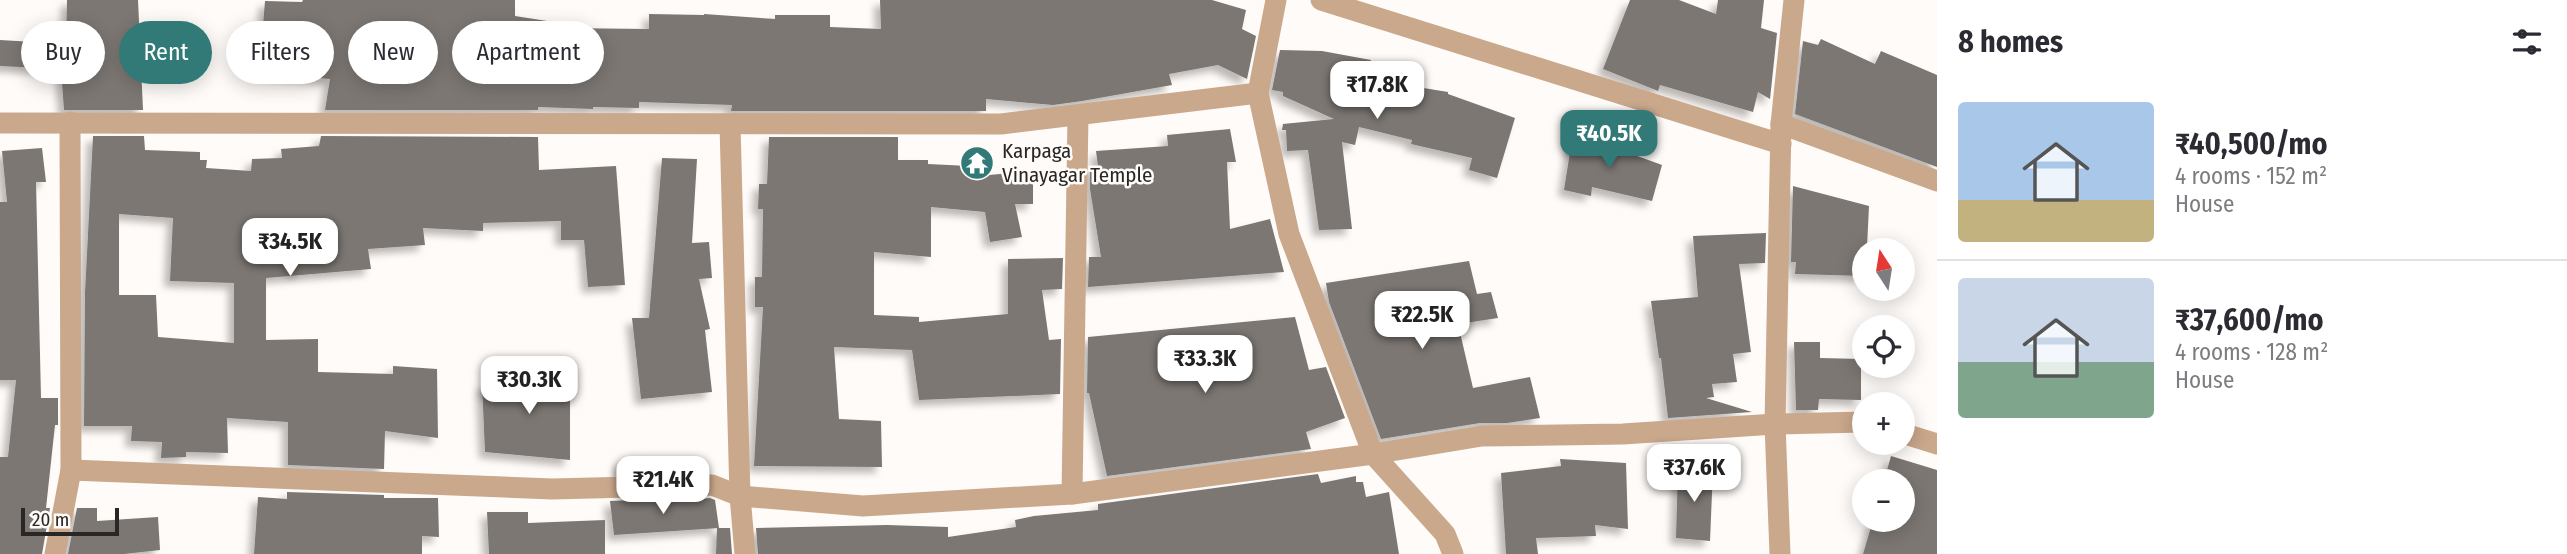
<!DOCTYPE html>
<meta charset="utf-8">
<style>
body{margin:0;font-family:"Fira Sans Condensed",sans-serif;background:#f7f7f7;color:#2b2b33;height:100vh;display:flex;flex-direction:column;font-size:26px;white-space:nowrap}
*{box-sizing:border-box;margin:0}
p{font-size:23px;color:#7c7c81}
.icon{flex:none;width:38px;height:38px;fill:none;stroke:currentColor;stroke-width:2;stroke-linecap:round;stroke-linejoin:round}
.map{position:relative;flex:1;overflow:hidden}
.side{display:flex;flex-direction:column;background:#fff;width:630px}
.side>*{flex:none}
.top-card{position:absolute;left:21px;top:21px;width:665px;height:63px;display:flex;gap:14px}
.needle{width:46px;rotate:348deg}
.buttons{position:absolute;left:1852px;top:238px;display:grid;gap:14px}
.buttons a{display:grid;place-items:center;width:63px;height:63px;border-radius:50%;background:#fff;box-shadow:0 4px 18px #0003;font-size:35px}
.scale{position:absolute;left:21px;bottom:18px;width:98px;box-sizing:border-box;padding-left:7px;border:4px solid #282725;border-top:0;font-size:19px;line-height:24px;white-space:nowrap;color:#282725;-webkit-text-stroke:5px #fffbf8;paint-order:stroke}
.price{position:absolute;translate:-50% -60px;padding:0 16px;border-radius:14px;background:#fff;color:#222;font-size:23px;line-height:46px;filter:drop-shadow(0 2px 4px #0008)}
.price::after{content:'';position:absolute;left:50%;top:42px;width:21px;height:16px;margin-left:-10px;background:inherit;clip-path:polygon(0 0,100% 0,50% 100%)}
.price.on{background:#317a77;color:#fff}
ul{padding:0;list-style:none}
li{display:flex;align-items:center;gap:21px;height:175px;padding:0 21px}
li+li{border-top:2px solid #e1e1e2}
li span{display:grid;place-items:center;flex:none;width:196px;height:140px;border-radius:7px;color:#555}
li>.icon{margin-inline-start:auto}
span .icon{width:84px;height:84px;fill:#fffc;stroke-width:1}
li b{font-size:30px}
h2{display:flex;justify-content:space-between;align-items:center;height:84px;padding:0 21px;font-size:30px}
.tag{padding:0 24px;border-radius:32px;background:#fff;box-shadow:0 4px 18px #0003;font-size:24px;line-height:63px}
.tag.on{background:#317a77;color:#fff}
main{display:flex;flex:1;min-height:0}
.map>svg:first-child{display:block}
.building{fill:#7b7773;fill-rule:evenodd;filter:url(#shadow)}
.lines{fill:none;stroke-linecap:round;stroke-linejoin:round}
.street{stroke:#caa88c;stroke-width:21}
.labels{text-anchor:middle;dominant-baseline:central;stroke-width:5;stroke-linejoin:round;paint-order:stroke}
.poi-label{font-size:21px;fill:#282725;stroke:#fffbf8;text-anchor:start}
</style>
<main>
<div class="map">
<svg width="1937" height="554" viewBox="0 0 1937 554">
<defs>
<filter id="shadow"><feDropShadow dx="-6" dy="6" stdDeviation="3.5" flood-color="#0004"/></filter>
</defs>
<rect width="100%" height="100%" fill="#fffbf8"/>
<g class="building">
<path d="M67 0H138L143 110H64L61 69 0 66V40L66 44Z"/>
<path d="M303 0H515V16L560 23V28L649 29V14L704 15V14L775 19V15H830V27L881 29 880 0H1212L1246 10 1242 29 1256 36 1247 79 1218 65 1169 74 1172 85 1082 101 1053 105 986 99V111H731L732 105 639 102V108L593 107V109L538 107V110H325L330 79 259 73 265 1 302 2Z"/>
<path d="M1630 0H1679L1716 14 1718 0H1764L1761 28 1777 33 1770 99 1758 92 1753 112 1660 85 1658 91 1603 69Z"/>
<path d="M1821 39 1875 64 1881 51 1937 75V167L1795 114 1803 41 1818 45Z"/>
<path d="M1280 50 1322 51 1371 60 1370 64 1401 70 1399 84 1448 92V94L1515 118 1497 178 1469 170 1472 158 1411 144 1412 140 1359 127 1355 145 1342 142 1352 229 1319 230 1308 150 1287 151 1286 130H1282L1283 124 1334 119 1283 96V92L1272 90Z"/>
<path d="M1230 129 1236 162H1227L1230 229 1270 219 1284 272 1088 287 1089 257H1101L1090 189V166H1098L1096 151 1168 146 1167 135Z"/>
<path d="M1573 133 1600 138 1599 142 1662 165 1652 201 1592 187 1591 196 1564 190Z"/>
<path d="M93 136H144L145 150 200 152V160H207L206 168 251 171 252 159 282 158 281 149 319 146 321 136 538 137 539 170 616 166 625 285 588 287 584 240H561V221L483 223V231L423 228 425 245 368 249 371 269 266 278V340L318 339V372L393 374V366L437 369 438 438 385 431 384 469 288 465V422L227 418 228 453 186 452V457L161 458 162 442 131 441 132 426H84L85 293ZM119 214 173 218 170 281 234 283V343L158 337 156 295H119Z"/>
<path d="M769 137H898V160H928V164L989 167V175L1033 171V204H1015L1022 237 990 242 985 212 931 207V257L874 252V315L919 317V322L1008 314V259L1063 258 1062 289 1042 290 1049 340 1061 339 1060 394 919 400 912 350 834 347 839 419 881 421 882 467 754 466 763 307H755V277H762L763 209H758L759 184H767Z"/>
<path d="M42 148 46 182H36L41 398H58V425H55L46 508H50L42 554H0V457H8L16 380H0V202H7L2 151Z"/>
<path d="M662 158 697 159 692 243 709 242 712 278 699 279 710 329 705 330 712 392 641 399 632 318H649Z"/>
<path d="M1793 186 1869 206 1867 247H1864V276L1795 274 1796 262H1791Z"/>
<path d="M1766 233 1765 263 1739 264 1751 352 1733 354 1737 382 1712 384 1714 397 1706 398 1752 412 1668 418 1661 358H1659L1651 301 1698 297 1693 236Z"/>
<path d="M1469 261 1477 294 1491 292 1498 318 1458 324 1473 388 1530 377 1540 418 1507 423H1480L1381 439 1329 302 1326 283Z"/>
<path d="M1295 317 1309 370 1326 367 1345 418 1306 432 1311 449 1107 476 1089 393H1087L1088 337Z"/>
<path d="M1794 342H1820V358L1861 359V400L1819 399 1818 410H1796Z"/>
<path d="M511 372 570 373V460L485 452 482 383 510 386Z"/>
<path d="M1891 456 1937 470V554H1863L1873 520H1902V481H1884Z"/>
<path d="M653 457 656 473 619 474 620 460Z"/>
<path d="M1560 459 1626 463 1628 529 1595 525 1596 536 1536 538 1538 554H1506L1501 473 1561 466Z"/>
<path d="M1678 467 1713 469 1710 541 1676 538Z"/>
<path d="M1318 474 1321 483 1356 476V482H1363L1366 497 1389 492 1399 554H758L756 528 887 525 948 527V537L1016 527 1015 520 1034 516 1098 510V504Z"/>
<path d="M287 492 384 495V498H438L439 537 422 536V554H254L258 497 287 499Z"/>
<path d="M710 498 715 500 719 528 614 535 610 501 661 499 662 503Z"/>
<path d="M77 508H97V521L158 517 160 550 124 554H68Z"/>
<path d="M487 512H528V523L605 520V554H489Z"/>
<path d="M717 528H730L732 554H716Z"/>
</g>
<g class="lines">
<g class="street">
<path d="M1276 0 1258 93 1289 234 1373 454 1445 534 1453 554"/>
<path d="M1321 0 1781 144"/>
<path d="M0 123 1001 124 1258 93"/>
<path d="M1781 124 1937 181"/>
<path d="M730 125 740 496 745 554"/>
<path d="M1902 433 1937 444"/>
<path d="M71 470 552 489 712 485 740 496 863 506 1072 494 1373 454 1482 436 1623 434 1775 424 1864 422"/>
<path d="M1072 494 1078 115"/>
<path d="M55 554 71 470 70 122"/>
<path d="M1780 554 1775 424 1781 124 1794 0"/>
</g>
</g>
<defs>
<g id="temple-disc" transform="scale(1.75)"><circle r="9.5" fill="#317a77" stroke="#fffbf8"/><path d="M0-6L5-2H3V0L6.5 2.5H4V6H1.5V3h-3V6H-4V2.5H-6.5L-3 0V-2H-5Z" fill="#fff"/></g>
</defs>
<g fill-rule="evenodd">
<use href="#temple-disc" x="977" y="163"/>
</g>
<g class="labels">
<g class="poi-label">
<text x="1002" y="151">Karpaga<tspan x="1002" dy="24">Vinayagar Temple</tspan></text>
</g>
</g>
</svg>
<div class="buttons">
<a><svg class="needle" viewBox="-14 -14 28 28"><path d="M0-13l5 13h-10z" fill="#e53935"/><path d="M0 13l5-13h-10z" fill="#7c7c81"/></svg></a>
<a><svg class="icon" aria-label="locate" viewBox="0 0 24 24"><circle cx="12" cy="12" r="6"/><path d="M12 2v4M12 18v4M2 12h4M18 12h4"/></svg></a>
<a>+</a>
<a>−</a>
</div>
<div class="scale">20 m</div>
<b class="price" style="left:1377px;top:121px">₹17.8K</b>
<b class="price on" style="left:1609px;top:170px">₹40.5K</b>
<b class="price" style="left:290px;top:278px">₹34.5K</b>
<b class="price" style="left:1422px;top:351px">₹22.5K</b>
<b class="price" style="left:1205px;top:395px">₹33.3K</b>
<b class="price" style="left:529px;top:416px">₹30.3K</b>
<b class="price" style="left:1694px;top:504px">₹37.6K</b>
<b class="price" style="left:663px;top:516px">₹21.4K</b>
<div class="top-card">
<a class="tag">Buy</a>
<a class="tag on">Rent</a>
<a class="tag">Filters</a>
<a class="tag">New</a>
<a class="tag">Apartment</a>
</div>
</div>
<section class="side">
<h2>8 homes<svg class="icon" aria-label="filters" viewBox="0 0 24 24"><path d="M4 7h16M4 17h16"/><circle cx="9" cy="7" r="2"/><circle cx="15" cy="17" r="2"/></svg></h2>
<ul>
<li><span style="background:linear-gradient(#a9c7e8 70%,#c2b280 0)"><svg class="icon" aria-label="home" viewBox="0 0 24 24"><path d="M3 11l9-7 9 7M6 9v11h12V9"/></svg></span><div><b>₹40,500/mo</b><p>4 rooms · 152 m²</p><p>House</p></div></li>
<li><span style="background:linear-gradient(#c9d6e8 60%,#7fa58c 0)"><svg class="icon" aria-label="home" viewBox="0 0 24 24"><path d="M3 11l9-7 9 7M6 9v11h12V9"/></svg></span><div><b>₹37,600/mo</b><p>4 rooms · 128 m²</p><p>House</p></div></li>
</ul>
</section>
</main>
